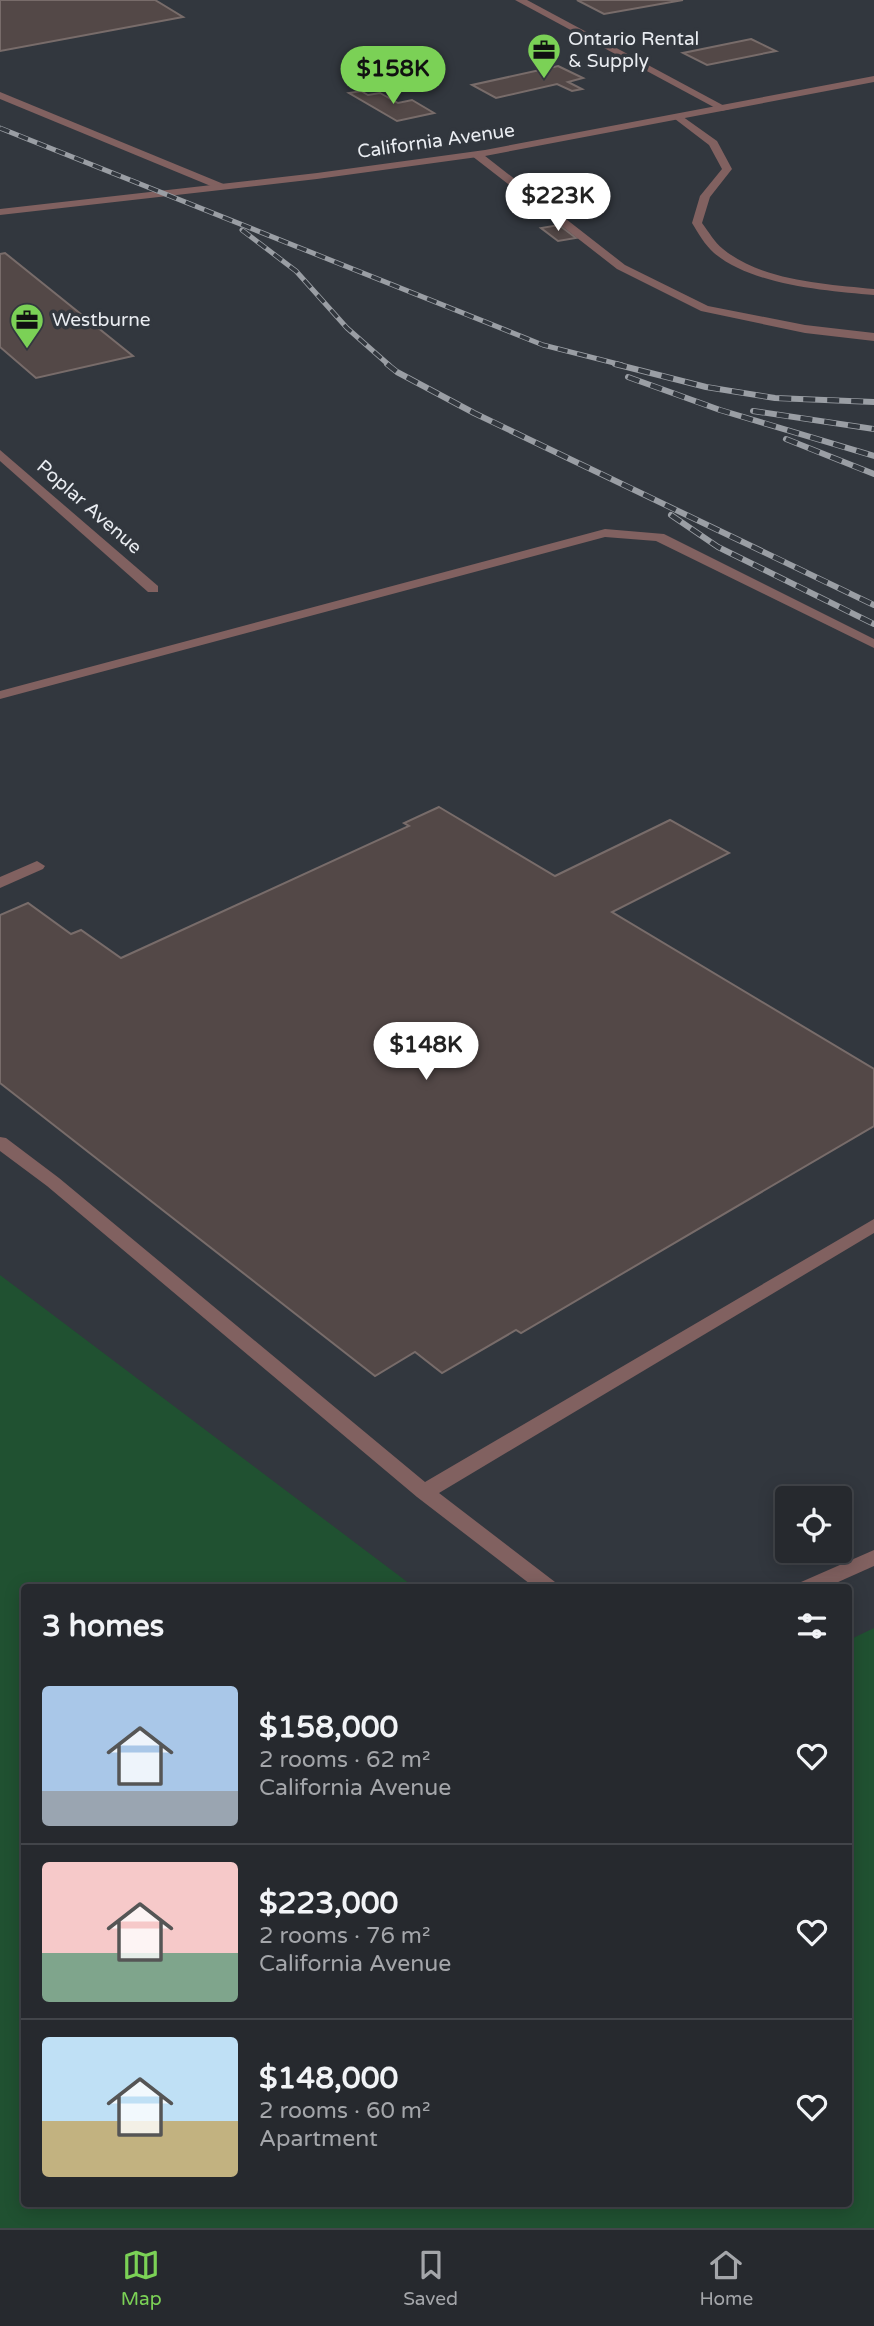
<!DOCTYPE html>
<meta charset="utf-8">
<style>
body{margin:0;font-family:"Varela Round",sans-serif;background:#2e3136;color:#f1f3f6;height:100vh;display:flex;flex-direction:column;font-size:26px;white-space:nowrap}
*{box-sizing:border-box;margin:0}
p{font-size:23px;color:#a4a6aa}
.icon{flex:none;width:38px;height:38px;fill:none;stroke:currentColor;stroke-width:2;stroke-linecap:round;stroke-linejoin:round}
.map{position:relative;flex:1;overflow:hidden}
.sheet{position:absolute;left:21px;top:1584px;width:831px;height:623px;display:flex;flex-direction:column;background:#26292e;border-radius:7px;box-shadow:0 4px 18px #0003,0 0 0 2px #42454a}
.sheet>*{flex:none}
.fabs{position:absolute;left:775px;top:1486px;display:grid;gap:14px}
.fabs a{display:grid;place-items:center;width:77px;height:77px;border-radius:7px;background:#26292e;box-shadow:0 4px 18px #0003,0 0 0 2px #42454a;font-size:35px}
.price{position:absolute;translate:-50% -60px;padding:0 16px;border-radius:24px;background:#fff;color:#222;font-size:23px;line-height:46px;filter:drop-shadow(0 2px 4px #0008)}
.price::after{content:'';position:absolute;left:50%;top:42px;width:21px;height:16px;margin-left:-10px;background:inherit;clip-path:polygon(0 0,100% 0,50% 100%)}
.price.current{background:#7bd156;color:#111}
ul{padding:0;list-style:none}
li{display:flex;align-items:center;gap:21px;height:175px;padding:0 21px}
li+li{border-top:2px solid #42454a}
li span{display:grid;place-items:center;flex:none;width:196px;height:140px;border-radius:7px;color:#555}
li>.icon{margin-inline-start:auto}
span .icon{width:84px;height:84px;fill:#fffc;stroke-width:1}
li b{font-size:30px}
h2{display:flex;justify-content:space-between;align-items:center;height:84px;padding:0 21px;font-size:30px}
.menu{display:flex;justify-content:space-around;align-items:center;height:98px;border-top:2px solid #42454a;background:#26292e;font-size:19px;color:#a4a6aa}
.menu a{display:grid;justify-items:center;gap:4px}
.menu .current{color:#7bd156}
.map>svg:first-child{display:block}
.green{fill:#205131}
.building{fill:#534847;stroke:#786c6a;stroke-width:2}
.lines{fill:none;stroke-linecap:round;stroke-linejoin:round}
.service{fill:#816160;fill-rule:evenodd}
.minor{fill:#816160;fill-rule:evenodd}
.tertiary{fill:#816160;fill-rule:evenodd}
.rail-far1-casing{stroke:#9a9ea4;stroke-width:5}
.rail-casing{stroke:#9a9ea4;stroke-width:6}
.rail-far1{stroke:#32373e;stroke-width:3.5;stroke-dasharray:10;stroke-linecap:butt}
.rail{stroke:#32373e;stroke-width:4.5;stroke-dasharray:12;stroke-linecap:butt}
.labels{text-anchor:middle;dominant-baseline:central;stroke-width:7;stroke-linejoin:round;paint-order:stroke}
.far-poi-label{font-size:19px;fill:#e9ecf1;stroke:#32373e;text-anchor:start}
.far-street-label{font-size:19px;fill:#e9ecf1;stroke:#32373e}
</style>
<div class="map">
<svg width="874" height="2228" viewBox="0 0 874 2228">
<rect width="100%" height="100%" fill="#32373e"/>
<path class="green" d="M0 1275 414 1587H24V2203H849V1640L874 1628V2228H0Z"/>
<g class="building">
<path d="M0 0H155L183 17 0 51Z"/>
<path d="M577 0H683L604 14Z"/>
<path d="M751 39 776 51 707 65 683 53Z"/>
<path d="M558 66 583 78 568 82 582 89 572 91 557 84 496 98 472 85Z"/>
<path d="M361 91 368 95 380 93 398 103 412 100 434 113 397 121 349 93Z"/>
<path d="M559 225 576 238 558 241 541 228Z"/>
<path d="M5 253 133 356 36 378 0 347V254Z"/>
<path d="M439 807 555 876 670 820 729 853 612 912 874 1069V1126L521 1333 516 1330 442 1373 415 1352 375 1376 0 1083V915L28 903 71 934 81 930 121 958 409 826 404 823Z"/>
</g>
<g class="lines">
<g class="service">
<path d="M0 92 226 185 227 187 218 189 0 99Z"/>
<path d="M679 114 717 141 732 169 710 197 702 223C709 232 714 242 723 249 762 281 826 284 874 289V295C826 291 752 285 714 253 705 245 698 233 692 223L700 196 722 169 709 145 675 119 674 117Z"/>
<path d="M472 152H480L625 265 708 306 805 325 874 333V341L805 333 701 311 617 269 472 156Z"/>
<path d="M605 529 664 534 874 639V648L656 541 605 537 0 699V691Z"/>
<path d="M37 861 45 866 43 869 0 888V877Z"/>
<path d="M0 1137 6 1138 59 1178 425 1482 874 1219V1233L439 1493 555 1582 559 1587H534L417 1497 47 1186 0 1151Z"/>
<path d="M874 1550V1566L827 1587H797L801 1582Z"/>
</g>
<g class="minor">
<path d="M515 0H527L730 109 721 111Z"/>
<path d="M0 450 158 586V592H148L0 461Z"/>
</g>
<path class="tertiary" d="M874 76V82L485 156 317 179 0 215V209L317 173 485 150Z"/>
<g class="rail-far1-casing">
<g id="rail-far1">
<path d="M0 128 543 345 622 365"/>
<path d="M242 230 296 271 347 328 389 365"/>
</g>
</g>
<g class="rail-casing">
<g id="rail">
<path d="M387 364 397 372 474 413 874 605"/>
<path d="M615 364 706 387 775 398 874 402"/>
<path d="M628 377 720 410 874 456"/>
<path d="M753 411 874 429"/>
<path d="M786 439 874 474"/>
<path d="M671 515 718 547 874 624"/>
</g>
</g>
<use href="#rail-far1" class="rail-far1"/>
<use href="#rail" class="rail"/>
</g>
<defs>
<g id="office-pin" transform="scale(1.75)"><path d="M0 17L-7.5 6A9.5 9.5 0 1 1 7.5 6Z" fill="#7bd156" stroke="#32373e"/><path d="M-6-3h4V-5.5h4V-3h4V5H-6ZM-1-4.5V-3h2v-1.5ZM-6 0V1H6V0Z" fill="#111"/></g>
</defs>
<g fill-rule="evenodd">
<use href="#office-pin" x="544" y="50"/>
<use href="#office-pin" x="27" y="320"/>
</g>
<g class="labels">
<g class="far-poi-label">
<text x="568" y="39">Ontario Rental<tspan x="568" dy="22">&amp; Supply</tspan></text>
<text x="52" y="320">Westburne</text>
</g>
<g class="far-street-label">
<text transform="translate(436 141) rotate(-8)">California Avenue</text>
<text transform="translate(89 507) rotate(41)">Poplar Avenue</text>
</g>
</g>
</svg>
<div class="fabs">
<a><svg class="icon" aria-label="locate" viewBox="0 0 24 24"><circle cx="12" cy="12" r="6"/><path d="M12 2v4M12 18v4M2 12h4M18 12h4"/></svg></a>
</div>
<b class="price current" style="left:393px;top:106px">$158K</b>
<b class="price" style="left:558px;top:233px">$223K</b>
<b class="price" style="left:426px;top:1082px">$148K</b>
<section class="sheet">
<h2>3 homes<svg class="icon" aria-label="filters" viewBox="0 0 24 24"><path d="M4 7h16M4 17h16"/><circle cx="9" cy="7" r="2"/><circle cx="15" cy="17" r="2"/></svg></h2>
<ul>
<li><span style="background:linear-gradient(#a9c7e8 75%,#9aa5b1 0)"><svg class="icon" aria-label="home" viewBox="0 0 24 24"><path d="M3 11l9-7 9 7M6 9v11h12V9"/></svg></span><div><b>$158,000</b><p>2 rooms · 62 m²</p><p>California Avenue</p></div><svg class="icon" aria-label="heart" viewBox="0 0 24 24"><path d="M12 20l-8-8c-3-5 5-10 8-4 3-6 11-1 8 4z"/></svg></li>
<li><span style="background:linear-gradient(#f6c9c9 65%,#7fa58c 0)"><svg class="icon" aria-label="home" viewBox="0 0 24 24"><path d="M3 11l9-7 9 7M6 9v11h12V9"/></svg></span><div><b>$223,000</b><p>2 rooms · 76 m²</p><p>California Avenue</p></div><svg class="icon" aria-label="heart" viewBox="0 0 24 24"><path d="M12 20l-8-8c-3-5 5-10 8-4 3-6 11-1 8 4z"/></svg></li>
<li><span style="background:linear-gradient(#bfe0f5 60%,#c2b280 0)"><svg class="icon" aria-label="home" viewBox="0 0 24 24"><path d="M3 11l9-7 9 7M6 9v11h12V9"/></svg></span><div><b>$148,000</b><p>2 rooms · 60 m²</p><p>Apartment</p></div><svg class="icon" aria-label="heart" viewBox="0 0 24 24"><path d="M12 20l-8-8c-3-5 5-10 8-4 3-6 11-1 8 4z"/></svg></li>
</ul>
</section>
</div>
<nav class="menu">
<a class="current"><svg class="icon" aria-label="map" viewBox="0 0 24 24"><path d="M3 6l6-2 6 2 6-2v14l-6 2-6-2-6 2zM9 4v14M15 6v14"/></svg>Map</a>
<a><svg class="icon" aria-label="saved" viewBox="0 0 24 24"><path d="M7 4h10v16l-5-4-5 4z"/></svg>Saved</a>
<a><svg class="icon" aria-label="home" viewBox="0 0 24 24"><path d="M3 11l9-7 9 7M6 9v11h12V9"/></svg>Home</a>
</nav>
